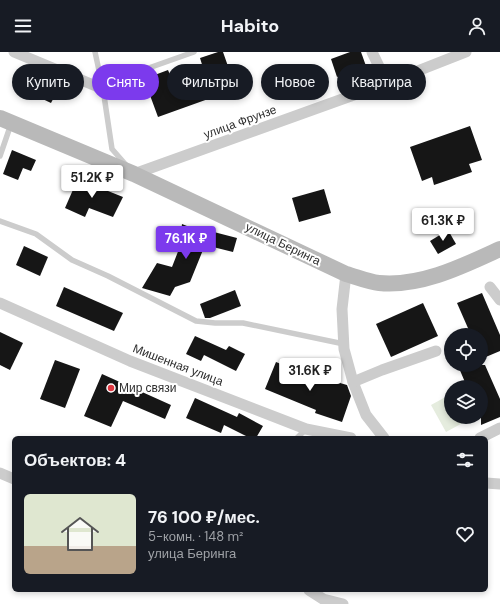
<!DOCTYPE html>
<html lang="ru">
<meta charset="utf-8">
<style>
body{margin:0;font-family:"DM Sans",sans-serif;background:#20242c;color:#f1f3f6;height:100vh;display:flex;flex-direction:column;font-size:15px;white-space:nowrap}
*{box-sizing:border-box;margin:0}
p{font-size:13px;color:#9ea1a6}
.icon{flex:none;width:22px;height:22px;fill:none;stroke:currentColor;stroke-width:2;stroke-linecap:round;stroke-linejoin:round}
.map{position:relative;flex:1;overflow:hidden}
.side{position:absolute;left:12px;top:384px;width:476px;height:156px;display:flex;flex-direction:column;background:#171b24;border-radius:6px;box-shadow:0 2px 6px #0003}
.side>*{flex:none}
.top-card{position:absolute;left:12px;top:12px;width:476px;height:36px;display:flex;gap:8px}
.fabs{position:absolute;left:444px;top:276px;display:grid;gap:8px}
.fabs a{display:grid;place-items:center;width:44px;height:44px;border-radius:50%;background:#171b24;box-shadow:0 2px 6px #0003;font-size:20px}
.price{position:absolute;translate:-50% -34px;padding:0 9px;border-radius:4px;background:#fff;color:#222;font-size:13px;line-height:26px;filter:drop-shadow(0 1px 2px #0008)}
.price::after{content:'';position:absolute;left:50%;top:24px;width:12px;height:9px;margin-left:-6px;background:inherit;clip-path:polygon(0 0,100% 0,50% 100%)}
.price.selected{background:#7c3aed;color:#fff}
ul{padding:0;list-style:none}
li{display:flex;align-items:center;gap:12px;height:100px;padding:0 12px}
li+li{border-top:1px solid #363941}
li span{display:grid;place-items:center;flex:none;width:112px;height:80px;border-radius:6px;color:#555}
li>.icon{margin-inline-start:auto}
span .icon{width:48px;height:48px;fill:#fffc;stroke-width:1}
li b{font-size:17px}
h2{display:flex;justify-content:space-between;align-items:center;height:48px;padding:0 12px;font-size:17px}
.tag{padding:0 14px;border-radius:18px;background:#171b24;box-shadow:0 2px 6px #0003;font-size:14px;line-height:36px}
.tag.selected{background:#7c3aed;color:#fff}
header{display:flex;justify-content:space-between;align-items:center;height:52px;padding:0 12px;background:#171b24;font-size:18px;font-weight:700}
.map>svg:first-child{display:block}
.green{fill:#e5ecde}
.building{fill:#161616}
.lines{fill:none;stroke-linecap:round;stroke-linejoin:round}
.service{stroke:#ccc;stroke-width:5.5}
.minor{stroke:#ccc;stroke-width:11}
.secondary{stroke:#b9b9b9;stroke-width:16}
.poi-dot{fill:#df3841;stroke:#fff;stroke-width:1.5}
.labels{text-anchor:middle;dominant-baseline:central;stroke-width:4;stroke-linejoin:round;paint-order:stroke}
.street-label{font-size:12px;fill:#2f2f2f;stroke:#fff}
.poi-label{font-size:12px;fill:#2f2f2f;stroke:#fff;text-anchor:start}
</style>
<header><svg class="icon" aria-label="menu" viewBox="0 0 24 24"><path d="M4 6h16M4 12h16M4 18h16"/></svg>Habito<svg class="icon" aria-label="person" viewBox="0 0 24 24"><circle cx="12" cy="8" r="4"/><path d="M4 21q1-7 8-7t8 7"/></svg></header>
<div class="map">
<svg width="500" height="552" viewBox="0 0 500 552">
<rect width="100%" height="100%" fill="#fff"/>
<path class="green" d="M451 342V365H469L470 367 446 380 431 353Z"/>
<g class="building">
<path d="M218 0H223L236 37 158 65 144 27 168 18 173 30 204 19 200 6Z"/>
<path d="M350 0H361L366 14 337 25 331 7Z"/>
<path d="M39 24 60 34 51 51 30 41Z"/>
<path d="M470 74 482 108 469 112 472 120 434 133 432 125 422 129 410 95Z"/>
<path d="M12 98 36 108 31 119 23 116 18 128 3 122Z"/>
<path d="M79 124 99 133 98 135 123 145 113 165 89 156 85 165 65 156Z"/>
<path d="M324 137 331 161 299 170 292 146Z"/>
<path d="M182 172 209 183 210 179 237 186 233 200 205 193 190 230 175 235 170 244 142 236 157 211 172 215 179 197Z"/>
<path d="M448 178 456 192 438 202 430 189Z"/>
<path d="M24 194 48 205 40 224 16 213Z"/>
<path d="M64 235 123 261 114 279 56 254Z"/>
<path d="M235 238 241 254 210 266H205L200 252Z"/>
<path d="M482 241 500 283V299L481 307V283H471L457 251Z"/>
<path d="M423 251 438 284 391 305 376 272Z"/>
<path d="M0 280 23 291 10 318 0 313Z"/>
<path d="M195 284 226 298 229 294 245 302 236 319 204 303 201 309 186 302Z"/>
<path d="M55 308 80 317 65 356 40 347Z"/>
<path d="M276 310 325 330 326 327 347 333 351 344 342 370 315 361 316 358 265 337Z"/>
<path d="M467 313H485L500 347V365L481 373V335H467L459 316Z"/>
<path d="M102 322 171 353 165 367 123 349 111 375 84 364Z"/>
<path d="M195 346 237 365 239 361 263 374 256 386H250L224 373 221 381 186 366Z"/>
</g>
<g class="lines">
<g class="service">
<path d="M95 0 103 37 112 97 126 113"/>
<path d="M103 37 129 23 194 0"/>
<path d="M0 104 11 72"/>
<path d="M0 169 36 182 72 208 108 224 196 269 215 271H243L344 292"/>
<path d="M297 386 306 377"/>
</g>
<g class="minor">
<path d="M14 0 103 37"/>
<path d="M372 0 387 31"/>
<path d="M134 122 387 31 466 0"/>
<path d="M346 222 342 257 344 297 353 330 366 363 384 386"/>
<path d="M490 235 500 248"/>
<path d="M0 251 130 309 306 377 351 386"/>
<path d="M353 330 382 318 436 299"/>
<path d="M480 386 500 376"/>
<path d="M0 421 14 427"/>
<path d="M486 431 500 432"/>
<path d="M309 538 323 547 343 552"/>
</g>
<path class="secondary" d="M0 66 134 122 346 222C357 225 368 230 379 231 421 235 463 214 500 197"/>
</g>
<circle class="poi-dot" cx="111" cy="336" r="4"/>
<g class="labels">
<g class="street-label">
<text transform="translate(240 70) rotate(-20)">улица Фрунзе</text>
<text transform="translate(283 192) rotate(26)">улица Беринга</text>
<text transform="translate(178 313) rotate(21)">Мишенная улица</text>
</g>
<g class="poi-label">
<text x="119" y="336">Мир связи</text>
</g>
</g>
</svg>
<div class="fabs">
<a><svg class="icon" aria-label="locate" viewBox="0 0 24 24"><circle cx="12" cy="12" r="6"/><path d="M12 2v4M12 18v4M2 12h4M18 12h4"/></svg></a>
<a><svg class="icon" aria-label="layers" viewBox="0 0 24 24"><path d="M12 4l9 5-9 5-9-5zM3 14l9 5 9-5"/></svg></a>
</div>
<b class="price" style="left:92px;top:147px">51.2K ₽</b>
<b class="price" style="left:443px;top:190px">61.3K ₽</b>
<b class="price selected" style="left:186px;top:208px">76.1K ₽</b>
<b class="price" style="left:310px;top:340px">31.6K ₽</b>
<div class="top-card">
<a class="tag">Купить</a>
<a class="tag selected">Снять</a>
<a class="tag">Фильтры</a>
<a class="tag">Новое</a>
<a class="tag">Квартира</a>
</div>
<section class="side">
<h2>Объектов: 4<svg class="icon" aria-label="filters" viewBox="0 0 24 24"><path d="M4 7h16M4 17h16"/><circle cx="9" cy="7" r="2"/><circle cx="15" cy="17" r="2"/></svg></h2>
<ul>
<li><span style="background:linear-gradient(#dfe7d0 65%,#b9a48a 0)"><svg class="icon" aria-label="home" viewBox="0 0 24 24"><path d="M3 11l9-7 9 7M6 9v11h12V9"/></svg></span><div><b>76 100 ₽/мес.</b><p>5-комн. · 148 m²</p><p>улица Беринга</p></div><svg class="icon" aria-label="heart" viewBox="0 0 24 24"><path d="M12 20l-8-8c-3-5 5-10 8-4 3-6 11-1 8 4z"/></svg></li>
</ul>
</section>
</div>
